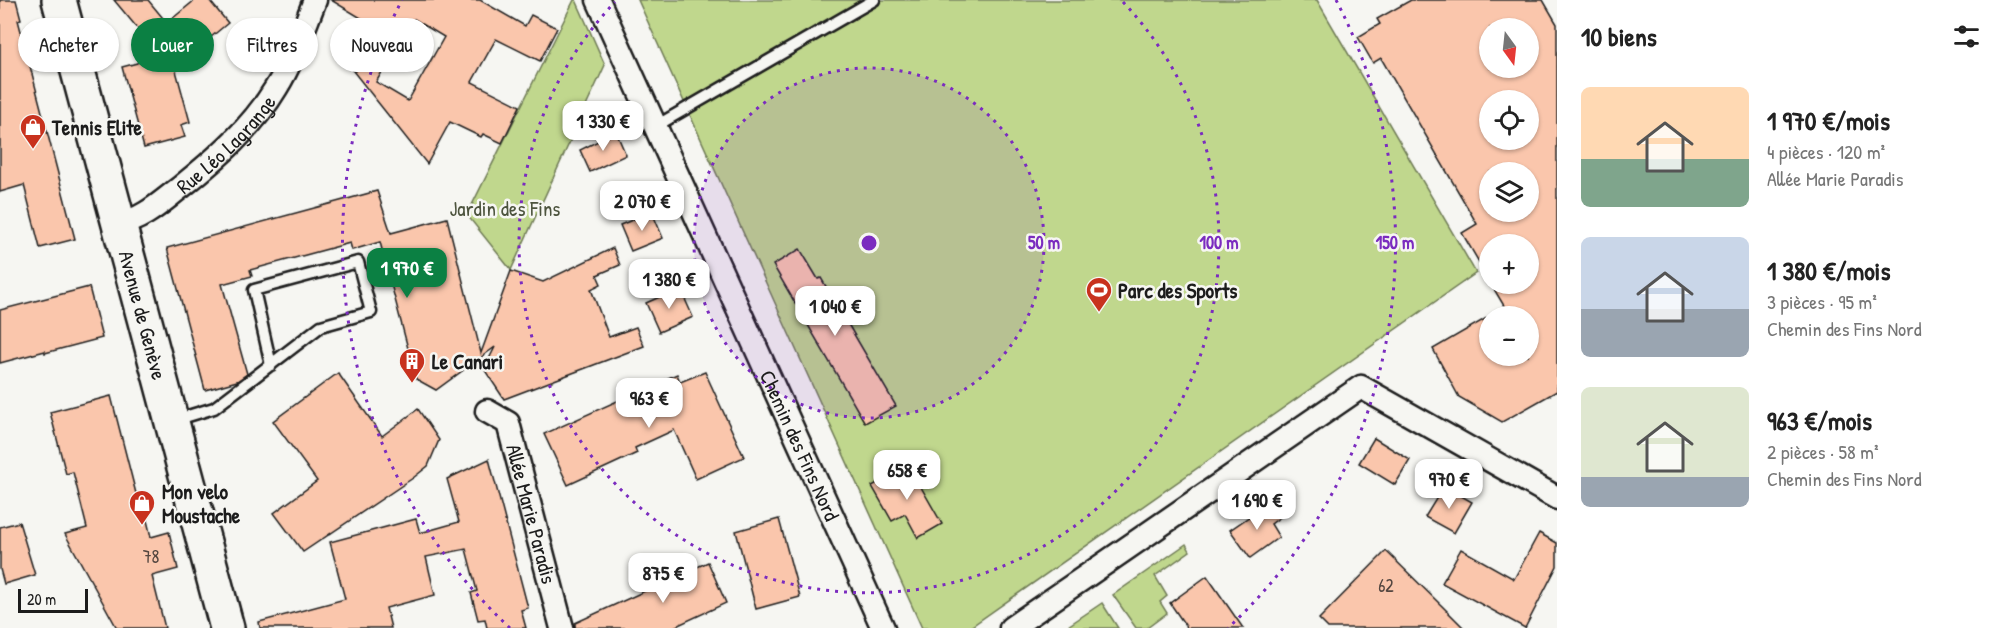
<!DOCTYPE html>
<html lang="fr">
<meta charset="utf-8">
<style>
body{margin:0;font-family:"Patrick Hand",sans-serif;background:#f2f2f2;color:#222;height:100vh;display:flex;flex-direction:column;font-size:22px;white-space:nowrap}
*{box-sizing:border-box;margin:0}
p{font-size:20px;color:#767676}
.icon{flex:none;width:33px;height:33px;fill:none;stroke:currentColor;stroke-width:2;stroke-linecap:round;stroke-linejoin:round}
.map{position:relative;flex:1;overflow:hidden}
.sheet{display:flex;flex-direction:column;background:#fff;width:450px}
.sheet>*{flex:none}
.guide{position:absolute;left:18px;top:18px;width:570px;height:54px;display:flex;gap:12px}
.needle{width:39px;rotate:165deg}
.tools{position:absolute;left:1479px;top:18px;display:grid;gap:12px}
.tools a{display:grid;place-items:center;width:60px;height:60px;border-radius:50%;background:#fff;box-shadow:0 2px 4px #0004;font-size:30px}
.scale{position:absolute;left:18px;bottom:15px;width:70px;box-sizing:border-box;padding-left:6px;border:3px solid #1c1c1c;border-top:0;font-size:16px;line-height:21px;white-space:nowrap;color:#1c1c1c;-webkit-text-stroke:4px #f6f6f2;paint-order:stroke}
.price{position:absolute;translate:-50% -51px;padding:0 14px;border-radius:12px;background:#fff;color:#222;font-size:20px;line-height:39px;filter:drop-shadow(0 2px 3px #0008)}
.price::after{content:'';position:absolute;left:50%;top:36px;width:18px;height:14px;margin-left:-9px;background:inherit;clip-path:polygon(0 0,100% 0,50% 100%)}
.price.selected{background:#0b8043;color:#fff}
ul{padding:0;list-style:none}
li{display:flex;align-items:center;gap:18px;height:150px;padding:0 24px}
li span{display:grid;place-items:center;flex:none;width:168px;height:120px;border-radius:9px;color:#555}
li>.icon{margin-inline-start:auto}
span .icon{width:72px;height:72px;fill:#fffc;stroke-width:1}
li b{font-size:26px}
h2{display:flex;justify-content:space-between;align-items:center;height:72px;padding:0 24px;font-size:26px}
.tag{padding:0 21px;border-radius:27px;background:#fff;box-shadow:0 2px 4px #0004;font-size:21px;line-height:54px}
.tag.selected{background:#0b8043;color:#fff}
main{display:flex;flex:1;min-height:0}
.map>svg:first-child{display:block}
.green{fill:#c0d78d;stroke:#6e7a54;stroke-width:1.5}
.building{fill:#fac6ac;stroke:#1c1c1c;stroke-width:1.5;fill-rule:evenodd}
.lines{fill:none;stroke-linecap:round;stroke-linejoin:round}
.lane-casing{stroke:#1c1c1c;stroke-width:15}
.street-casing{stroke:#1c1c1c;stroke-width:27}
.primary-casing{stroke:#1c1c1c;stroke-width:38}
.lane{stroke:#f6f6f2;stroke-width:10}
.street{stroke:#f6f6f2;stroke-width:22}
.primary{stroke:#f6f6f2;stroke-width:33}
.ring{fill:none;stroke:#7b2cbf;stroke-width:3;stroke-dasharray:3 6}
.labels{text-anchor:middle;dominant-baseline:central;stroke-width:5;stroke-linejoin:round;paint-order:stroke}
.number-label{font-size:18px;fill:#544640}
.poi-label{font-size:21px;font-weight:bold;fill:#1c1c1c;stroke:#f6f6f2;text-anchor:start}
.street-label{font-size:21px;fill:#1c1c1c;stroke:#f6f6f2}
.park-label{font-size:21px;fill:#4d543e;stroke:#f6f6f2}
.centre{fill:#7b2cbf;stroke:#f6f6f2;stroke-width:3}
.ring-label{font-size:18px;text-anchor:middle;font-weight:bold;fill:#7b2cbf;stroke:#f6f6f2;stroke-width:5;stroke-linejoin:round;paint-order:stroke}
</style>
<main>
<div class="map">
<svg width="1557" height="628" viewBox="0 0 1557 628">
<rect width="100%" height="100%" fill="#f6f6f2"/>
<filter id="ink" filterUnits="userSpaceOnUse"><feTurbulence type="fractalNoise" baseFrequency=".0167" numOctaves="2"/><feDisplacementMap in="SourceGraphic" scale="12" xChannelSelector="R" yChannelSelector="G"/><feConvolveMatrix kernelMatrix="1 2 1 2 8 2 1 2 1" color-interpolation-filters="sRGB"/></filter>
<g filter="url(#ink)">
<g class="green">
<path d="M574 0H576L605 65 511 270 467 215Z"/>
<path d="M638 0H1317L1476 273 969 628H922Z"/>
<path d="M1186 544 1190 551 1155 576 1167 596 1160 602 1167 613 1147 628H1136L1113 595Z"/>
<path d="M1102 603 1118 628H1065Z"/>
</g>
<g class="building">
<path d="M0 0H16L21 19 18 20 75 239 40 248 24 185 0 192Z"/>
<path d="M114 0H148L167 23 195 0H209L228 23 175 67 190 122 181 125 185 137 144 148 122 67 137 63 149 42Z"/>
<path d="M331 0H480L525 26 531 15 557 28 540 61 496 39 472 82 520 106 502 143 483 134 481 137 450 122 427 164 353 71H356L381 30ZM414 19 444 37 408 101 376 82Z"/>
<path d="M1411 0H1543L1557 24V391L1502 422 1459 397 1433 349 1490 316V356H1528V316H1510L1491 284H1528V244H1490V281L1462 233 1477 224 1381 58 1373 63 1358 37 1380 24 1377 19ZM1490 28H1528V68H1490ZM1490 100H1528V140H1490ZM1490 172H1528V212H1490Z"/>
<path d="M616 132 626 155 590 172 580 150Z"/>
<path d="M377 191 391 233 447 218 481 353 511 271 543 282 613 248 620 265 597 275 601 284 591 289 609 337 636 327 644 346 504 399 484 369 495 347 436 390 416 379 380 242 352 250 350 243 250 270 252 276 222 284 247 374 237 381 205 390 167 248Z"/>
<path d="M652 212 663 238 631 251 620 225Z"/>
<path d="M800 249 818 279 821 278 896 406 865 423 773 265Z"/>
<path d="M89 287 102 338 45 353V351L0 363V310Z"/>
<path d="M680 288 693 317 659 332 646 303Z"/>
<path d="M705 372 744 457 696 479 674 430 635 448 637 453 568 485 544 434 677 374 680 382Z"/>
<path d="M338 373 382 436 418 409 439 440 428 466 413 478 303 552 274 513 317 481 273 421Z"/>
<path d="M111 396 141 513 145 512 151 537 169 532 178 569 152 576 165 628H117L65 534 87 528 73 472 66 474 50 412Z"/>
<path d="M1374 438 1410 460 1395 485 1359 463Z"/>
<path d="M489 459 528 608 521 610 526 628H487L485 619 478 620 471 593 477 591 466 549 426 557 435 595 386 608 391 628H260L259 622 345 599 330 542 416 519 420 533 459 522 447 479Z"/>
<path d="M909 466 942 524 918 538 905 514 892 521 872 486Z"/>
<path d="M1444 486 1472 502 1454 533 1425 517Z"/>
<path d="M1269 503 1280 517 1271 524 1279 537 1250 558 1230 530Z"/>
<path d="M779 519 800 597 756 609 736 531Z"/>
<path d="M19 522 35 575 4 584 0 569V527Z"/>
<path d="M1539 533 1557 543V566L1525 628 1442 583 1461 549 1514 579Z"/>
<path d="M1386 551 1442 606 1464 628H1328L1319 619Z"/>
<path d="M708 562 726 603 672 628H575V623Z"/>
<path d="M1207 576 1243 628H1187L1170 603Z"/>
</g>
<g class="lines">
<g class="lane-casing">
<g id="lane">
<path d="M656 126 874 0"/>
<path d="M175 420 214 408 321 326 371 312 358 262 254 290 271 365"/>
</g>
</g>
<g class="street-casing">
<g id="street">
<path id="s1" d="M598 0 883 628"/>
<path id="s2" d="M119 224C144 219 161 202 181 187 217 158 252 128 276 88 293 61 303 30 315 0"/>
<path id="s3" d="M487 411 508 423 562 628"/>
<path d="M1011 628 1361 387 1557 498"/>
</g>
</g>
<g class="primary-casing">
<g id="primary">
<path id="s4" d="M59 0 227 628"/>
</g>
</g>
<use href="#lane" class="lane"/>
<use href="#street" class="street"/>
<use href="#primary" class="primary"/>
</g>
</g>
<circle cx="869" cy="243" r="175" fill="#7b2cbf" fill-opacity=".12"/>
<g class="ring">
<circle cx="869" cy="243" r="175"/>
<path d="M1123 2A350 350 0 1 1 615 2"/>
<path d="M510 628A526 526 0 0 1 402 0M1336 0A526 526 0 0 1 1228 628"/>
</g>
<defs>
<g id="shop-pin" transform="scale(1.35)"><path d="M0 17L-7.5 6A9.5 9.5 0 1 1 7.5 6Z" fill="#c8321e" stroke="#f6f6f2"/><path d="M-5-2.5h2.3a2.7 3.5 0 0 1 5.4 0H5L5.5 6h-11ZM-1.5-2.5h3a1.5 2.3 0 0 0-3 0Z" fill="#fff"/></g>
<g id="stadium-pin" transform="scale(1.35)"><path d="M0 17L-7.5 6A9.5 9.5 0 1 1 7.5 6Z" fill="#c8321e" stroke="#f6f6f2"/><path d="M0-5a6.5 5 0 1 0 0 10a6.5 5 0 1 0 0-10ZM-3.5-1.8h7v3.6h-7Z" fill="#fff"/></g>
<g id="building-pin" transform="scale(1.35)"><path d="M0 17L-7.5 6A9.5 9.5 0 1 1 7.5 6Z" fill="#c8321e" stroke="#f6f6f2"/><path d="M-4-6H4V6H1V3H-1V6H-4ZM-2.5-4.3h1.7v1.8h-1.7ZM.8-4.3h1.7v1.8H.8ZM-2.5-1h1.7V.8h-1.7ZM.8-1h1.7V.8H.8Z" fill="#fff"/></g>
</defs>
<g fill-rule="evenodd">
<use href="#shop-pin" x="33" y="127"/>
<use href="#stadium-pin" x="1099" y="290"/>
<use href="#building-pin" x="412" y="361"/>
<use href="#shop-pin" x="142" y="503"/>
</g>
<g class="labels">
<g class="number-label">
<text x="151" y="556">78</text>
<text x="1386" y="585">62</text>
</g>
<g class="poi-label">
<text x="52" y="127">Tennis Elite</text>
<text x="1118" y="290">Parc des Sports</text>
<text x="432" y="361">Le Canari</text>
<text x="162" y="491">Mon velo<tspan x="162" dy="24">Moustache</tspan></text>
</g>
<g class="street-label">
<text stroke="none"><textPath href="#s2" startOffset="135">Rue Léo Lagrange</textPath></text>
<text stroke="none"><textPath href="#s4" startOffset="326">Avenue de Genève</textPath></text>
<text stroke="none"><textPath href="#s1" startOffset="489">Chemin des Fins Nord</textPath></text>
<text stroke="none"><textPath href="#s3" startOffset="118">Allée Marie Paradis</textPath></text>
</g>
<g class="park-label">
<text x="505" y="208">Jardin des Fins</text>
</g>
</g>
<circle cx="869" cy="243" r="9" class="centre"/>
<g class="ring-label">
<text x="1044" y="249">50 m</text>
<text x="1219" y="249">100 m</text>
<text x="1395" y="249">150 m</text>
</g>
</svg>
<div class="tools">
<a><svg class="needle" viewBox="-14 -14 28 28"><path d="M0-13l5 13h-10z" fill="#e53935"/><path d="M0 13l5-13h-10z" fill="#767676"/></svg></a>
<a><svg class="icon" aria-label="locate" viewBox="0 0 24 24"><circle cx="12" cy="12" r="6"/><path d="M12 2v4M12 18v4M2 12h4M18 12h4"/></svg></a>
<a><svg class="icon" aria-label="layers" viewBox="0 0 24 24"><path d="M12 4l9 5-9 5-9-5zM3 14l9 5 9-5"/></svg></a>
<a>+</a>
<a>−</a>
</div>
<div class="scale">20 m</div>
<b class="price" style="left:603px;top:152px">1 330 €</b>
<b class="price" style="left:642px;top:232px">2 070 €</b>
<b class="price selected" style="left:407px;top:299px">1 970 €</b>
<b class="price" style="left:669px;top:310px">1 380 €</b>
<b class="price" style="left:835px;top:337px">1 040 €</b>
<b class="price" style="left:649px;top:429px">963 €</b>
<b class="price" style="left:907px;top:501px">658 €</b>
<b class="price" style="left:1449px;top:510px">970 €</b>
<b class="price" style="left:1257px;top:531px">1 690 €</b>
<b class="price" style="left:663px;top:604px">875 €</b>
<div class="guide">
<a class="tag">Acheter</a>
<a class="tag selected">Louer</a>
<a class="tag">Filtres</a>
<a class="tag">Nouveau</a>
</div>
</div>
<section class="sheet">
<h2>10 biens<svg class="icon" aria-label="filters" viewBox="0 0 24 24"><path d="M4 7h16M4 17h16"/><circle cx="9" cy="7" r="2"/><circle cx="15" cy="17" r="2"/></svg></h2>
<ul>
<li><span style="background:linear-gradient(#ffd9b3 60%,#7fa58c 0)"><svg class="icon" aria-label="home" viewBox="0 0 24 24"><path d="M3 11l9-7 9 7M6 9v11h12V9"/></svg></span><div><b>1 970 €/mois</b><p>4 pièces · 120 m²</p><p>Allée Marie Paradis</p></div></li>
<li><span style="background:linear-gradient(#c9d6e8 60%,#9aa5b1 0)"><svg class="icon" aria-label="home" viewBox="0 0 24 24"><path d="M3 11l9-7 9 7M6 9v11h12V9"/></svg></span><div><b>1 380 €/mois</b><p>3 pièces · 95 m²</p><p>Chemin des Fins Nord</p></div></li>
<li><span style="background:linear-gradient(#dfe7d0 75%,#9aa5b1 0)"><svg class="icon" aria-label="home" viewBox="0 0 24 24"><path d="M3 11l9-7 9 7M6 9v11h12V9"/></svg></span><div><b>963 €/mois</b><p>2 pièces · 58 m²</p><p>Chemin des Fins Nord</p></div></li>
</ul>
</section>
</main>
